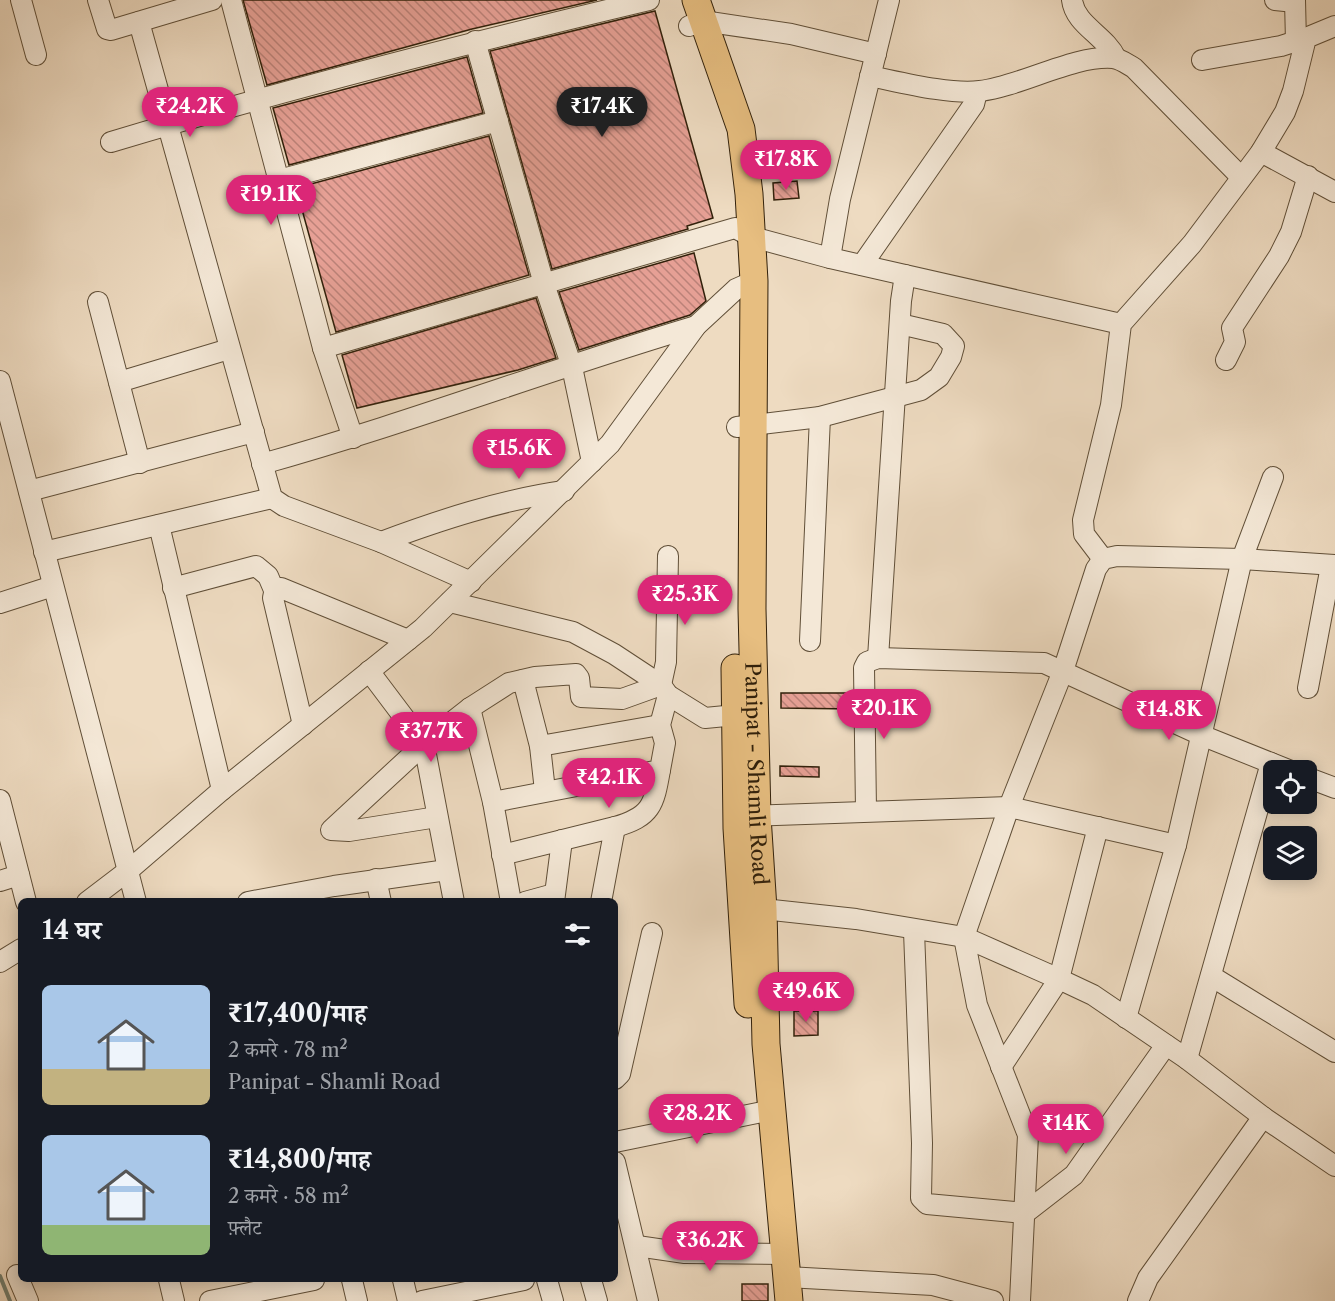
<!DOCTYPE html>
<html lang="hi">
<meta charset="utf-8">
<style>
body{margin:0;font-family:"Libre Caslon Text","Noto Serif Devanagari",serif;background:#242831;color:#f1f3f6;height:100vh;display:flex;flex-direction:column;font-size:22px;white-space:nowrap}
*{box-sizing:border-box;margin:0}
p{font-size:20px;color:#9ea1a6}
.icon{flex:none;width:33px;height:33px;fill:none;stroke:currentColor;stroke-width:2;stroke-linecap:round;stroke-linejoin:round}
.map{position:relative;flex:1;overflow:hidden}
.sheet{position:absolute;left:18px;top:898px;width:600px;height:384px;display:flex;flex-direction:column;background:#171b24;border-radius:9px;box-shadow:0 3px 15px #0003}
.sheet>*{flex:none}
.buttons{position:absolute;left:1263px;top:760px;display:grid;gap:12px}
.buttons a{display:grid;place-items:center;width:54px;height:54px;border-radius:9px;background:#171b24;box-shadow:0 3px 15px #0003;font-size:30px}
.price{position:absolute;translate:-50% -51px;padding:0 14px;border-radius:21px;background:#db2777;color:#fff;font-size:20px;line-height:39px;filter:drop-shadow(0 2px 3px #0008)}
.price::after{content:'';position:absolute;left:50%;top:36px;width:18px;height:14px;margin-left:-9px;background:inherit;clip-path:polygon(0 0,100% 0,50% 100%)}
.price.active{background:#222;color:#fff}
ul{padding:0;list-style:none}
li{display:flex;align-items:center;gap:18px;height:150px;padding:0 24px}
li span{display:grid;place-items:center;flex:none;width:168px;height:120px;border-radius:9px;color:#555}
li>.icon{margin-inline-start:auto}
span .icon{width:72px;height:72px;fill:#fffc;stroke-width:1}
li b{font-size:26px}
h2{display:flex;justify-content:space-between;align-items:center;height:72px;padding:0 24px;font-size:26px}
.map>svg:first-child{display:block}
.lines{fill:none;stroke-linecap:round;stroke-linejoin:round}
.stream{stroke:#6f7d6f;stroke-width:4}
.building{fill:url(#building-back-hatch);stroke:#31200a;stroke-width:1.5}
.minor-casing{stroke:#604f38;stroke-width:22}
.highway-casing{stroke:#31200a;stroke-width:29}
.minor{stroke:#f4e8d7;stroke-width:20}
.highway{stroke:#e7be80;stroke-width:27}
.labels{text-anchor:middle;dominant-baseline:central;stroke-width:5;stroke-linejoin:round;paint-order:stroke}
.street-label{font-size:21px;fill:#31200a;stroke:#f4e8d7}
</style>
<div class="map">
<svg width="1335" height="1301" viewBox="0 0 1335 1301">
<defs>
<pattern id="building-back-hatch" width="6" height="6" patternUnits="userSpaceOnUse" patternTransform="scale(1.5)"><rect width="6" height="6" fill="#e6a095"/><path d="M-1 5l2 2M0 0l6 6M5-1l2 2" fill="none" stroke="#bb8278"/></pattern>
</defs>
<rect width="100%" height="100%" fill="#eedbc1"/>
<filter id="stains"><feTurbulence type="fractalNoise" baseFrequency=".00333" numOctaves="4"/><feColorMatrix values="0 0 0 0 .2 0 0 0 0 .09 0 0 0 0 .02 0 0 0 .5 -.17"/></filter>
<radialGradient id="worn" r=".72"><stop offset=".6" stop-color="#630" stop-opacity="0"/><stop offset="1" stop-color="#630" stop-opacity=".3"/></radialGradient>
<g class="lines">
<path class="stream" d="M0 1276 10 1301"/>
</g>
<g class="building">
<path d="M243 0H597L472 29 267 85Z"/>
<path d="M655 11 713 218 687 226 688 229 552 269 490 51Z"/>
<path d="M467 57 483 113 289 165 273 108Z"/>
<path d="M489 136 529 275 336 332 296 188Z"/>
<path d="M797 181 799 198 774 200 773 183Z"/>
<path d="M694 253 706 301 690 315 579 350 559 292Z"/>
<path d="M536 298 556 358 518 370 357 408 342 355Z"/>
<path d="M781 693H852L853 709 781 708Z"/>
<path d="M780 766 819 767V777L780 776Z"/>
<path d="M794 1011H818V1035L794 1036Z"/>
<rect x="742" y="1284" width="26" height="17"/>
</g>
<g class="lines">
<g class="minor-casing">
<g id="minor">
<path d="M21 0 36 55"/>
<path d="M98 0 107 29 111 30 212 0"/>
<path d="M231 0 323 348 353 438"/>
<path d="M1072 0C1075 25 1105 35 1116 58"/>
<path d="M1275 0 1295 2"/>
<path d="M1295 0 1296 42"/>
<path d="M139 22 272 498 284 506 381 542 471 582"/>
<path d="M689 26 703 21 791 34 876 54"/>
<path d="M475 41 544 284 572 367 592 462"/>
<path d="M1202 60 1281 46 1306 38"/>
<path d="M870 76C900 82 950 95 980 91 1022 86 1073 55 1113 58 1121 59 1127 64 1134 68L1241 177"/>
<path d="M111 142C289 88 468 43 649 0"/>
<path d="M1261 152 1335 192"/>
<path d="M279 180 498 121"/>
<path d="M830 258 840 199 889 0"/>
<path d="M862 265 974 104 977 92"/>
<path d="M98 302 140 463"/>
<path d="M323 348 735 228 752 237 830 258 1121 324"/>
<path d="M1226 360 1235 342 1232 328 1279 256 1291 232 1308 176"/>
<path d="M0 381 136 902"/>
<path d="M119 382 229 349"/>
<path d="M737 427 820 417 921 390 939 377 951 357 954 346 943 334 900 324"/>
<path d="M262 464C409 423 551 369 696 326"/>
<path d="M29 491 254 432"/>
<path d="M159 525 222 790"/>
<path d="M381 542C440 520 501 500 564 491"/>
<path d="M44 552 272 498"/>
<path d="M1103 559 1084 534 1083 520 1111 405 1121 324 1192 244 1261 152 1285 112 1293 91 1306 38 1335 26"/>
<path d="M173 588 256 566 268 576 274 590"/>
<path d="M450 602 573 632 614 654 661 685 668 695 705 718 736 715"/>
<path d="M0 603 53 586"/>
<path d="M810 641 820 417"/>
<path d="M878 658 901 301 905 275"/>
<path d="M369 671 424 744 454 902"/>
<path d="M523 680 540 746 545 791"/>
<path d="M1308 688 1331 566"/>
<path d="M470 708 493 802 511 902"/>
<path d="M303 725 273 598 275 588H281L408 640"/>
<path d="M540 746 660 725"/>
<path d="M1306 777 1335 788"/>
<path d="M0 800 26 902"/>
<path d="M493 802 660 770 665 743 660 725 668 695"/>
<path d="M866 810 864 668 867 662 878 658 1044 663 1201 735 1291 771"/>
<path d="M745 816 1009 807 1176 845"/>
<path d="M437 817 349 831 331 830 424 744 470 708 509 683 535 677 576 674 579 678 581 697 622 699 661 685 666 662 668 556"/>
<path d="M615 827C651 817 654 805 660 770"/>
<path d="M502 855 615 827 601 902"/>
<path d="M376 879 381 902"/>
<path d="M0 881 19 875"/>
<path d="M87 902 129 870 222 790 423 628 610 444 696 326 736 289 754 281"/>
<path d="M248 902 334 886 447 870"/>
<path d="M525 902 554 894"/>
<path d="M554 902 562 840"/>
<path d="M763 909 856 919 964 937 1059 979 1093 995 1187 1059 1263 1117 1335 1166"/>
<path d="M914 931 922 1143 921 1198 927 1204 1025 1213 1074 1175 1166 1045"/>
<path d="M0 962 21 949"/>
<path d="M1211 976 1335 1052"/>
<path d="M1126 1018 1176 845 1242 559 1273 477"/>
<path d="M1187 1059 1271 763"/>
<path d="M1001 1067 1059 979 1098 827"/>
<path d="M615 1079 620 1074 652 933"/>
<path d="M615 1142 772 1110"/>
<path d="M615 1162 648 1301"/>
<path d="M637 1246 685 1253 785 1254"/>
<path d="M17 1275 28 1301"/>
<path d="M787 1277 933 1285 993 1301"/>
<path d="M169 1280 174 1301"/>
<path d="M352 1280 357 1301"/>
<path d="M403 1280 408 1301"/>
<path d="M547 1280 553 1301"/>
<path d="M591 1280 597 1301"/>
<path d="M210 1301 314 1280"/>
<path d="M422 1301 524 1280"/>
<path d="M1020 1301 1028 1135 977 1005 964 937 1009 807 1063 671 1096 569 1103 559 1117 556 1242 559 1335 565"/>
<path d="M1138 1301 1148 1278 1263 1117"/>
</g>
</g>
<g class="highway-casing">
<g id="highway">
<path id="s1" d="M696 0 741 129 749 194 754 281 752 609 757 816 763 909 766 1044 789 1301"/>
<path d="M735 668 737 828 748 1004"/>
</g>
</g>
<use href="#minor" class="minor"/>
<use href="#highway" class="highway"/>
</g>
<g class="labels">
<g class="street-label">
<text stroke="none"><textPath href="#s1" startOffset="782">Panipat - Shamli Road</textPath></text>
</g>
</g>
<rect width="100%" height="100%" filter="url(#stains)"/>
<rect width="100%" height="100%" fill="url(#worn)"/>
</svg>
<div class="buttons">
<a><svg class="icon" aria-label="locate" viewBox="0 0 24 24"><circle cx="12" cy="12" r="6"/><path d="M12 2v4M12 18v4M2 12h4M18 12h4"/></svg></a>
<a><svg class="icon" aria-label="layers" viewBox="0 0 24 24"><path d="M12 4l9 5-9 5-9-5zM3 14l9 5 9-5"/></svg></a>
</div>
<b class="price" style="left:190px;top:138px">₹24.2K</b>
<b class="price active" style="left:602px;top:138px">₹17.4K</b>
<b class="price" style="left:786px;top:191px">₹17.8K</b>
<b class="price" style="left:271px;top:226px">₹19.1K</b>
<b class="price" style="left:519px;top:480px">₹15.6K</b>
<b class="price" style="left:685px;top:626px">₹25.3K</b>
<b class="price" style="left:884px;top:740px">₹20.1K</b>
<b class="price" style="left:1169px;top:741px">₹14.8K</b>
<b class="price" style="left:431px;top:763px">₹37.7K</b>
<b class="price" style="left:609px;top:809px">₹42.1K</b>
<b class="price" style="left:806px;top:1023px">₹49.6K</b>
<b class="price" style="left:697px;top:1145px">₹28.2K</b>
<b class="price" style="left:1066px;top:1155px">₹14K</b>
<b class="price" style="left:710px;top:1272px">₹36.2K</b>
<section class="sheet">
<h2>14 घर<svg class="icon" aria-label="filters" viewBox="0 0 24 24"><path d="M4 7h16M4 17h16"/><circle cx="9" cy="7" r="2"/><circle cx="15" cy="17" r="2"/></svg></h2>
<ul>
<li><span style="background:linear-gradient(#a9c7e8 70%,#c2b280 0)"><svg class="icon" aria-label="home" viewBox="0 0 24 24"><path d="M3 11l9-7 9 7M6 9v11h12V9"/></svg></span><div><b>₹17,400/माह</b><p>2 कमरे · 78 m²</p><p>Panipat - Shamli Road</p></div></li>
<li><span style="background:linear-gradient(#a9c7e8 75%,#8fb573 0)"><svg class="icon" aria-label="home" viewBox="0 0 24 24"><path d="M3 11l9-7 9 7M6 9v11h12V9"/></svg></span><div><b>₹14,800/माह</b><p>2 कमरे · 58 m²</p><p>फ़्लैट</p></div></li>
</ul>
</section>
</div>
